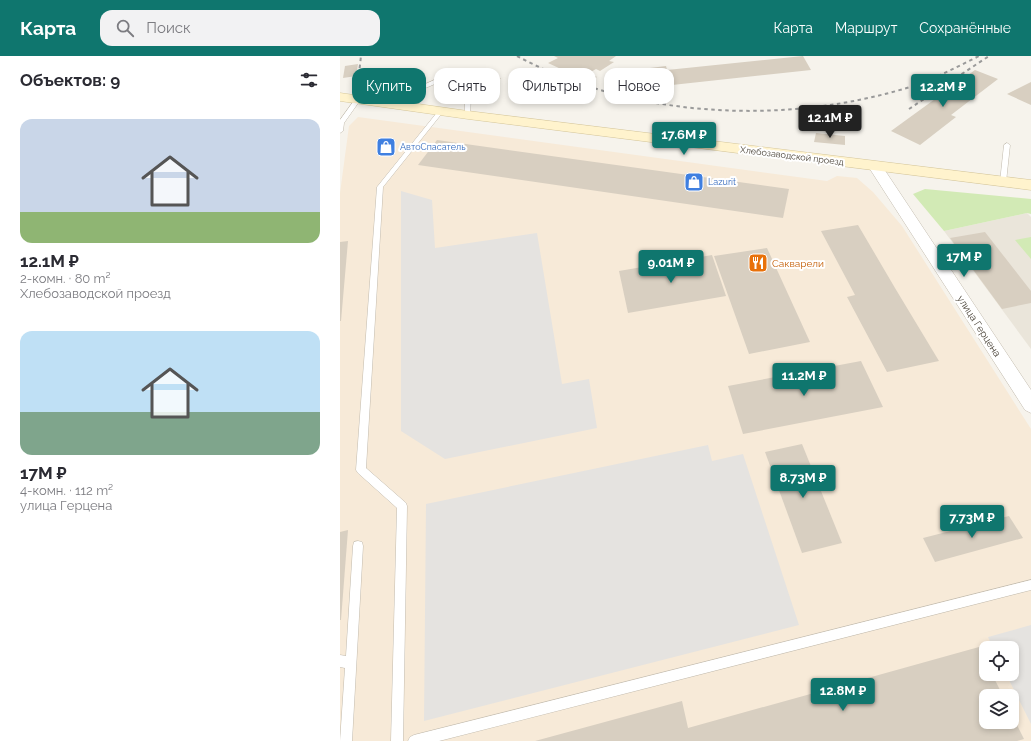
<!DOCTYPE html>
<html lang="ru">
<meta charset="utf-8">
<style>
body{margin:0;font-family:Raleway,sans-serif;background:#f2f2f3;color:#2b2b33;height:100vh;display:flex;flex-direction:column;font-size:15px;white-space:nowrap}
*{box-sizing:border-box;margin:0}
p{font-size:13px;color:#7c7c81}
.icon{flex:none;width:22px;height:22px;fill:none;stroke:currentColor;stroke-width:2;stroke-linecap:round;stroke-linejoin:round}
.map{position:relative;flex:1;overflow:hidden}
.details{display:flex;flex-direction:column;background:#fff;width:340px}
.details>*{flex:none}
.guide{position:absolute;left:12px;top:12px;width:380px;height:36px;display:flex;gap:8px}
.controls{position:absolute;left:639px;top:585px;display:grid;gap:8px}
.controls a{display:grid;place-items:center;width:40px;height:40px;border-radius:8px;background:#fff;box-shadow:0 2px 6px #0003;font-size:20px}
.price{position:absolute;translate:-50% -34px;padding:0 9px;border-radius:4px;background:#0f766e;color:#fff;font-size:13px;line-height:26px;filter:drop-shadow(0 1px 2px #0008)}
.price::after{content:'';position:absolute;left:50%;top:24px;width:12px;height:9px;margin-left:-6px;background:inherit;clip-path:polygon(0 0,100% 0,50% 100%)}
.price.current{background:#222;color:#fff}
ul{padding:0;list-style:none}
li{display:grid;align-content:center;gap:8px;height:212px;padding:0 20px}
li span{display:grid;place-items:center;height:124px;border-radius:12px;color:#555}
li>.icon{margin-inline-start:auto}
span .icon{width:72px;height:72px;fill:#fffc;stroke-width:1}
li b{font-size:17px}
h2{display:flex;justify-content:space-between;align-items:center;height:48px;padding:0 20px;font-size:17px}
.pill{padding:0 14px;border-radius:12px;background:#fff;box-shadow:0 2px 6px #0003;font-size:14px;line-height:36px}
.pill.current{background:#0f766e;color:#fff}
header{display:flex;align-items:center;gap:24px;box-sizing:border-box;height:56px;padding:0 20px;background:#0f766e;color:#fff}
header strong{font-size:19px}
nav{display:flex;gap:22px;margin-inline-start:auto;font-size:14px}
.search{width:280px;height:36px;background:#f2f2f3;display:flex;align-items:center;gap:10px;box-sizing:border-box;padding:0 14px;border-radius:12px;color:#7c7c81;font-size:15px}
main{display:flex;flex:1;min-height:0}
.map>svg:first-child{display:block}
.residential{fill:#eae5da}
.commercial{fill:#f7ead8;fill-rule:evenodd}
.green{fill:#d2eab5}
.parking{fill:#e5e3e0}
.building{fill:#d8cfc1}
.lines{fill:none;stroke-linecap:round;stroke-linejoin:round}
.lane-casing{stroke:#c2bbae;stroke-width:1}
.street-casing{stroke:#c2bbae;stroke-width:1}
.secondary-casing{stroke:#d6c79b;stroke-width:1}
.lane{fill:#fff;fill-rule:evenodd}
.street{fill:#fff;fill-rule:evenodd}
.secondary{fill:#fff3cd;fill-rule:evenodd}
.rail{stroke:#9a9a9a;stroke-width:2;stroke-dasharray:3.5 3.5;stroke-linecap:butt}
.labels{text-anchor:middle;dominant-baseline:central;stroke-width:4;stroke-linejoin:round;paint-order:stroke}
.far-shop-label{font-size:9px;fill:#366cbe;stroke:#fff;text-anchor:start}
.far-street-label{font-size:9px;fill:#4b4439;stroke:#fff}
.food-label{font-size:10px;fill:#c56008;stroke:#fff;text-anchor:start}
.street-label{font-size:10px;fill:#4b4439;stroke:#fff}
</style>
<header>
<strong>Карта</strong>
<div class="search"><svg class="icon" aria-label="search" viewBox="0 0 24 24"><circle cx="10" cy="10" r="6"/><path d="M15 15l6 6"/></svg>Поиск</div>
<nav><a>Карта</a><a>Маршрут</a><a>Сохранённые</a></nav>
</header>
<main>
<section class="details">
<h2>Объектов: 9<svg class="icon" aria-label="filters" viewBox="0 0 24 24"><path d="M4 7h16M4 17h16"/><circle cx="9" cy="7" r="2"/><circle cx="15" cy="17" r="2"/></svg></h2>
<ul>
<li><span style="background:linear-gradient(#c9d6e8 75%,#8fb573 0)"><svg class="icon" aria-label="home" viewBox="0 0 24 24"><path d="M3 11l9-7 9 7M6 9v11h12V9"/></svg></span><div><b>12.1M ₽</b><p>2-комн. · 80 m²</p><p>Хлебозаводской проезд</p></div></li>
<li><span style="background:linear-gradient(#bfe0f5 65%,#7fa58c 0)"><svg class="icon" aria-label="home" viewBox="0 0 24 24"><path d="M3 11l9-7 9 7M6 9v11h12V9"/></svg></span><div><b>17M ₽</b><p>4-комн. · 112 m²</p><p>улица Герцена</p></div></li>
</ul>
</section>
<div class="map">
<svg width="691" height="685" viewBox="0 0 691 685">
<rect width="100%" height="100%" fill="#f6f3ec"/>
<path class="residential" d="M687 157 691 161V293L604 175Z"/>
<path class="commercial" d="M18 61 487 125 497 120 517 122 533 136 562 170 691 373V685H0V137L9 70ZM646 592H672V618H646ZM646 640H672V666H646Z"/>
<g class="green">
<path d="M585 133 691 143V158L687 157 604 175 573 138Z"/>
<path d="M691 181V203L675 184Z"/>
</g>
<g class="parking">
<path d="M61 135 92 144 95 192 197 177 222 328 249 323 257 372 105 403 61 375Z"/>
<path d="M368 389 372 405 403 398 459 569 84 665 86 448Z"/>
<path d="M691 569V668L666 618H672V592H653L648 581Z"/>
</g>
<g class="building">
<path d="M214 0H276L269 5 274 6 260 15 256 13 249 17 257 21 249 26 208 7 218 2Z"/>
<path d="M463 0 471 14 332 29V32L308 34 302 13 326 10 327 14Z"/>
<path d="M18 8 16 20 3 22 5 10Z"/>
<path d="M635 14 658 23 611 59 616 61 580 89 551 75Z"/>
<path d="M141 20 161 22 150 37 130 35Z"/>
<path d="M691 26V49L667 38Z"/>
<path d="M476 77 505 80V89L474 86Z"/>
<path d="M97 84 449 133 443 162 78 109Z"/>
<path d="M518 169 555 232 599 305 547 316 507 241 515 239 481 175Z"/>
<path d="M645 176 691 235V247L662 253 610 182Z"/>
<path d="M8 185 1 265H0V186Z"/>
<path d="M427 192 470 286 409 298 374 200Z"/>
<path d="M372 199 386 240 288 257 279 215Z"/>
<path d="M521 305 543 351 403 378 388 330Z"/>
<path d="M462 388 502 487 462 497 425 396Z"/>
<path d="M669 460 683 482 595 506 583 482Z"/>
<path d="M8 474 1 564H0V476Z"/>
<path d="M639 591 646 606V618H652L663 640H646V666H672V659L684 683 677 685H195L342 645 348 672Z"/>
</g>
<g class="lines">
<g class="lane-casing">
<g id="lane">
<path d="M101 21 124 25 131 40 130 60 125 59V40L120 27 102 25 76 36 60 50 55 49 72 34Z"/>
<path d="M16 42 21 43 4 67 3 75 0 77V64Z"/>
<path d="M101 53 104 55 103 56 43 131 26 412 66 447 67 450 63 685H51L57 452 18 417 16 414 37 131 99 54Z"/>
<path d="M667 87 670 89 666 126 663 128 660 126 664 89Z"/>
<path d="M18 485 22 486 23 490 12 685H0L5 612 0 611V599L6 600 13 490 14 486Z"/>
<path d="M691 524V534L99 685H68L70 681 74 679Z"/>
</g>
</g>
<g class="street-casing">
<path id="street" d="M535 106 540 107 691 334V357L685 354 528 110 530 107Z"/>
</g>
<g class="secondary-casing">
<path id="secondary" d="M0 37 128 55 691 124V134L128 63 0 45Z"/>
</g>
<use href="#lane" class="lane"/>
<use href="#street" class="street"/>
<use href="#secondary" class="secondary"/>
<g class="rail">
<path d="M177 0C294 63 447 70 573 30 596 22 617 11 639 0"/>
<path d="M18 26 21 0"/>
<path d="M569 53 649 0"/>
</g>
</g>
<defs>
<g id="shop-square" transform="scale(1)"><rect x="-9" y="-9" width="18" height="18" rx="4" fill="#3f7fe0" stroke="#fff"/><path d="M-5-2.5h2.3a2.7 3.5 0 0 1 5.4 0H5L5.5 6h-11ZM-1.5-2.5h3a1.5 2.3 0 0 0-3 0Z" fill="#fff"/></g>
<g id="restaurant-square" transform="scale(1)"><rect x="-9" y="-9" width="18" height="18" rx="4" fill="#e8710a" stroke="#fff"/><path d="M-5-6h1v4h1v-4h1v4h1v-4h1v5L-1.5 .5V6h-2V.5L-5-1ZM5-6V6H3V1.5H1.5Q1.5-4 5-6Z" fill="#fff"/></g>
</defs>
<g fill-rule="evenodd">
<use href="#shop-square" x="46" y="91"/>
<use href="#shop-square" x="354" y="126"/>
<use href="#restaurant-square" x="418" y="207"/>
</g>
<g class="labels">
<g class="far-shop-label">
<text x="60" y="91">АвтоСпасатель</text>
<text x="368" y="126">Lazurit</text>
</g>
<g class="far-street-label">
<text transform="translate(452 100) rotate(7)">Хлебозаводской проезд</text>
</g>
<g class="food-label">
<text x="432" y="207">Сакварели</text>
</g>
<g class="street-label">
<text transform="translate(639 270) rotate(57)">улица Герцена</text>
</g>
</g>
</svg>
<div class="controls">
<a><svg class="icon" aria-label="locate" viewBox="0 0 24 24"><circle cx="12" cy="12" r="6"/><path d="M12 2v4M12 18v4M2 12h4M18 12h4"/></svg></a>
<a><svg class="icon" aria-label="layers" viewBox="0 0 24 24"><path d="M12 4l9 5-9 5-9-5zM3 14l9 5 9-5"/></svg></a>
</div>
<b class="price" style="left:603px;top:52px">12.2M ₽</b>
<b class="price current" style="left:490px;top:83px">12.1M ₽</b>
<b class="price" style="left:344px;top:100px">17.6M ₽</b>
<b class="price" style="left:624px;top:222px">17M ₽</b>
<b class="price" style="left:331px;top:228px">9.01M ₽</b>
<b class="price" style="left:464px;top:341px">11.2M ₽</b>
<b class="price" style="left:463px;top:443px">8.73M ₽</b>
<b class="price" style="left:632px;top:483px">7.73M ₽</b>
<b class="price" style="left:503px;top:656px">12.8M ₽</b>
<div class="guide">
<a class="pill current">Купить</a>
<a class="pill">Снять</a>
<a class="pill">Фильтры</a>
<a class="pill">Новое</a>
</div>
</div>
</main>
